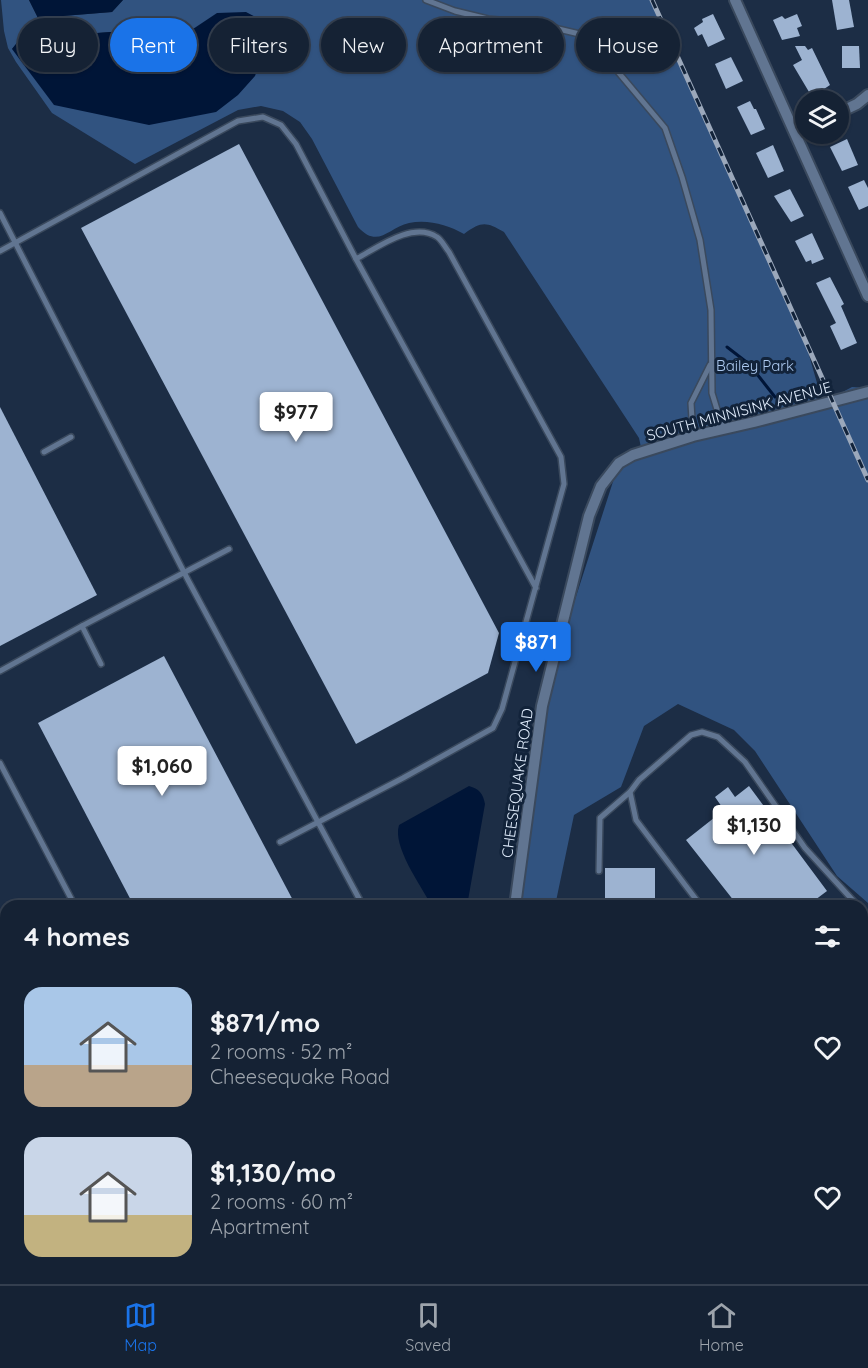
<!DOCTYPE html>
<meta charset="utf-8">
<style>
body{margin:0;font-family:Quicksand,sans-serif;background:#1e2a3c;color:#f1f3f6;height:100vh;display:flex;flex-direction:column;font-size:22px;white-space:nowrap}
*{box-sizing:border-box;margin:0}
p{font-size:20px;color:#9da4ac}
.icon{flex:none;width:33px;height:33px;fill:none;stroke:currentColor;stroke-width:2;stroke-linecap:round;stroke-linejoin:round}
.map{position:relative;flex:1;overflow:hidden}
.panel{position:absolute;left:0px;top:900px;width:868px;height:384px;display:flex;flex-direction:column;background:#152234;border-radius:18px 18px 0 0;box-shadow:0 2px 4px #0004,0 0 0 2px #343f4f}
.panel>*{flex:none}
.hud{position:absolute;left:18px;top:18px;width:832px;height:54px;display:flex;gap:12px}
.fabs{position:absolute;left:795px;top:90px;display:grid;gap:12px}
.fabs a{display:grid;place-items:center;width:54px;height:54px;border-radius:50%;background:#152234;box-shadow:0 2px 4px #0004,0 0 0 2px #343f4f;font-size:30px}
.price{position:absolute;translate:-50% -51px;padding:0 14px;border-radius:6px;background:#fff;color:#222;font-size:20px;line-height:39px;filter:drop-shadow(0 2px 3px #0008)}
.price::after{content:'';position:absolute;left:50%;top:36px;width:18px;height:14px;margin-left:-9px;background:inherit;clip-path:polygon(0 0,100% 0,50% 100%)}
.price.active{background:#1a73e8;color:#fff}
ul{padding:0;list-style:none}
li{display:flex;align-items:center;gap:18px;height:150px;padding:0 24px}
li span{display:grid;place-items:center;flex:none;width:168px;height:120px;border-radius:18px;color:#555}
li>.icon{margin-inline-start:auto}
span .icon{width:72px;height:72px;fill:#fffc;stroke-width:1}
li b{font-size:26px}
h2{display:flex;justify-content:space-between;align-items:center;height:72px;padding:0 24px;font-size:26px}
.tag{padding:0 21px;border-radius:27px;background:#152234;box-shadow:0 2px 4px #0004,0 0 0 2px #343f4f;font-size:21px;line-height:54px}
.tag.active{background:#1a73e8;color:#fff}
.tabs{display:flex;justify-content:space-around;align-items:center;height:84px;border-top:2px solid #343f4f;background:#152234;font-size:16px;color:#9da4ac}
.tabs a{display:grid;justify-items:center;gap:3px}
.tabs .active{color:#1a73e8}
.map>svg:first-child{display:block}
.green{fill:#315380;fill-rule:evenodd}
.water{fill:#001537}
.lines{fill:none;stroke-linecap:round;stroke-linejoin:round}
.stream{stroke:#001537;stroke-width:3}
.building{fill:#9db3d1}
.service-casing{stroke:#3a495d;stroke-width:8}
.minor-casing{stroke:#3a495d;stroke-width:14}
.path{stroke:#606f84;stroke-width:2;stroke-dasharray:3 3;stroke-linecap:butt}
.service{stroke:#617591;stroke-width:5}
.minor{stroke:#617591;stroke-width:10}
.rail-casing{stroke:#9ba8bb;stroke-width:5}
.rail{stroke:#12233a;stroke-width:3;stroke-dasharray:9;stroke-linecap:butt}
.labels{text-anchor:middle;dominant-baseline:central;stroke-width:6;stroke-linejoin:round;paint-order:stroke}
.park-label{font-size:15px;fill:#adc9ef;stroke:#12233a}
.street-label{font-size:15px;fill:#e1edfd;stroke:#12233a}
</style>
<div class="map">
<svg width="868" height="1284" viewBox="0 0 868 1284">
<rect width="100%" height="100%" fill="#1c2d45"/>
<g class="green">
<path d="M1 0H29L38 18 112 12 123 0H652L803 334 817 383 820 404 852 387 868 388V903L837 876 755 751 734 730 678 704 644 726 621 787 574 815 555 906H515L548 695 572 609 619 463 642 452 639 438 504 232C486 222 482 221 464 234 448 225 428 219 409 223 388 228 378 249 358 227L312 139 300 122 283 111 261 106 238 110 135 164 52 113 16 62 8 48 4 31ZM190 31 12 49 20 39 110 32Z"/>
<path d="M0 943 6 984V1098L0 1100Z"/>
<path d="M62 1278H447L445 1284H58Z"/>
</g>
<g class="water">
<path d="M29 0H123L112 12 38 18Z"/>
<path d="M246 12 263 21 267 42 255 76 238 95 216 112 149 125 54 105 12 49 20 39 110 32 190 31 217 13Z"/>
<path d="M469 786C479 789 483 793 485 804L467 906H432C421 886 392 846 399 825Z"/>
<path d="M6 1098V1278H62L58 1284H0V1100Z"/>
</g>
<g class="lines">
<path class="stream" d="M727 347 749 364 775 397"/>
</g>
<g class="building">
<path d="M832 0H849L854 27 837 30Z"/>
<path d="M713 14 725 39 708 47 702 34 698 36 694 28 703 22 702 19Z"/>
<path d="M797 14 802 26 797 28 800 36 782 40 773 20 782 16 785 19Z"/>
<path d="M795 46H805L808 50 812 48 830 85 812 97 793 65 802 60Z"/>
<path d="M842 46H859L860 68H842Z"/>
<path d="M731 57 743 81 726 89 715 64Z"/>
<path d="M750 101 754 109H756L765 129 751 135 737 107Z"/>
<path d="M847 139 858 165 842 171 830 147Z"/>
<path d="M239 144 499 633 488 673 356 744 81 228Z"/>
<path d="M773 145 784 171 768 178 756 153Z"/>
<path d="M864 180 868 188V206L859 210 848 187Z"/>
<path d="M790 189 804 216 791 222 774 196Z"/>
<path d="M812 233 824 259 812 264 811 260 806 262 795 241Z"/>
<path d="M830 277 844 304 841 306 857 343 841 350 830 326 836 323 816 283Z"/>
<path d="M0 407 97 595 0 646Z"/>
<path d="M164 656 296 906H134L38 723Z"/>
<path d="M749 786 827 891 807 906H738L686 840 724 810 715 797 728 787 735 797Z"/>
<path d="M605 868H655V906H622L628 900H605Z"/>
</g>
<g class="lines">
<g class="service-casing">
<g id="service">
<path d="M426 0 455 11 488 19 533 23 588 36 665 128 682 177 700 240 711 310 712 393 723 429"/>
<path d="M0 213 188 580 363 906"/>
<path d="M0 251 238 121 263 117 281 125 296 144 356 259"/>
<path d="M693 436 691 403 710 365"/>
<path d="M44 452 71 437"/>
<path d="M82 626 101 664"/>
<path d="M0 671 82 626 229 549"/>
<path d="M0 763 75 906"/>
<path d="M280 842 403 778 493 728 502 709 564 484 561 457 449 252C445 247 441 239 437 237 412 221 377 248 356 259L536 588"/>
<path d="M599 871 600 818 630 792"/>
<path d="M701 906 636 820 630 792 639 780 691 735 702 732 718 737 745 762 805 848 858 906"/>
<path d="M862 911 868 917"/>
<path d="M862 1073 868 1070"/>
<path d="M862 1198H868"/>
<path d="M771 1278V1284"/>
<path d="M486 1284 488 1278"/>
</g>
</g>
<g class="minor-casing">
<g id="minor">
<path d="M735 0 868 296"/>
<path d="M838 113 857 104 868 95"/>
<path d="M515 906 542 706 589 516 601 486 619 463 633 455 693 436 754 422 868 392"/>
<path d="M445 1284 447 1278"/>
</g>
</g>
<g class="path">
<path d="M553 1278 554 1284"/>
<path d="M652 1284 658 1278"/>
</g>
<use href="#service" class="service"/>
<use href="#minor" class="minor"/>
<g class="rail-casing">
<path id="rail" d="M652 0 868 480"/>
</g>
<use href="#rail" class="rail"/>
</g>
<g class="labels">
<g class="park-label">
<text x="755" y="365">Bailey Park</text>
</g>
<g class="street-label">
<text transform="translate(739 411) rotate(-15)">SOUTH MINNISINK AVENUE</text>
<text transform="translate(517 783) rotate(-82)">CHEESEQUAKE ROAD</text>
</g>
</g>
</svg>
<div class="fabs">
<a><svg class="icon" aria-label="layers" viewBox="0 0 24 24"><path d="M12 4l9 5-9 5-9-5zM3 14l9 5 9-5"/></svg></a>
</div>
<b class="price" style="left:296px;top:443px">$977</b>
<b class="price active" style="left:536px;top:673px">$871</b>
<b class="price" style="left:162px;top:797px">$1,060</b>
<b class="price" style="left:754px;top:856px">$1,130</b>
<div class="hud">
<a class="tag">Buy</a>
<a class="tag active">Rent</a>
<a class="tag">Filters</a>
<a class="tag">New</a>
<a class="tag">Apartment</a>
<a class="tag">House</a>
</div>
<section class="panel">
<h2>4 homes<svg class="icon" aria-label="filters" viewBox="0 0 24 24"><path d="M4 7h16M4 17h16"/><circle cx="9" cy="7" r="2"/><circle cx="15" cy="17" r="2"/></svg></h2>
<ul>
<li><span style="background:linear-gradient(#a9c7e8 65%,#b9a48a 0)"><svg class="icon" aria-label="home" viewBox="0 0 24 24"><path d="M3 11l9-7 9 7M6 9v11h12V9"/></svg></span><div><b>$871/mo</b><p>2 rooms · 52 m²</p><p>Cheesequake Road</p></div><svg class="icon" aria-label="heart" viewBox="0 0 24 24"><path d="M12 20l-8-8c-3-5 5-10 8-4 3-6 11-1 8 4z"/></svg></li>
<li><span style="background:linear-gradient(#c9d6e8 65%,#c2b280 0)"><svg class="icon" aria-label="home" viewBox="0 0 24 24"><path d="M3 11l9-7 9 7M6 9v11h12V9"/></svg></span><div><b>$1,130/mo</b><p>2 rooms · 60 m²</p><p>Apartment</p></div><svg class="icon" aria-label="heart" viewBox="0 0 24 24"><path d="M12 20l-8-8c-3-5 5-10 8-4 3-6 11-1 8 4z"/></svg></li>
</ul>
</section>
</div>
<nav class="tabs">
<a class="active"><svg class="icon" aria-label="map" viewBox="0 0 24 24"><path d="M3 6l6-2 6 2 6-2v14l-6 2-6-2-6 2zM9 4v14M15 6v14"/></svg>Map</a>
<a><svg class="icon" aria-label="saved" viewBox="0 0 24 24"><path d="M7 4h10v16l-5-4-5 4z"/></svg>Saved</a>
<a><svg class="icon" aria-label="home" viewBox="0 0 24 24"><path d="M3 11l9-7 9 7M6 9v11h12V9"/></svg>Home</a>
</nav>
